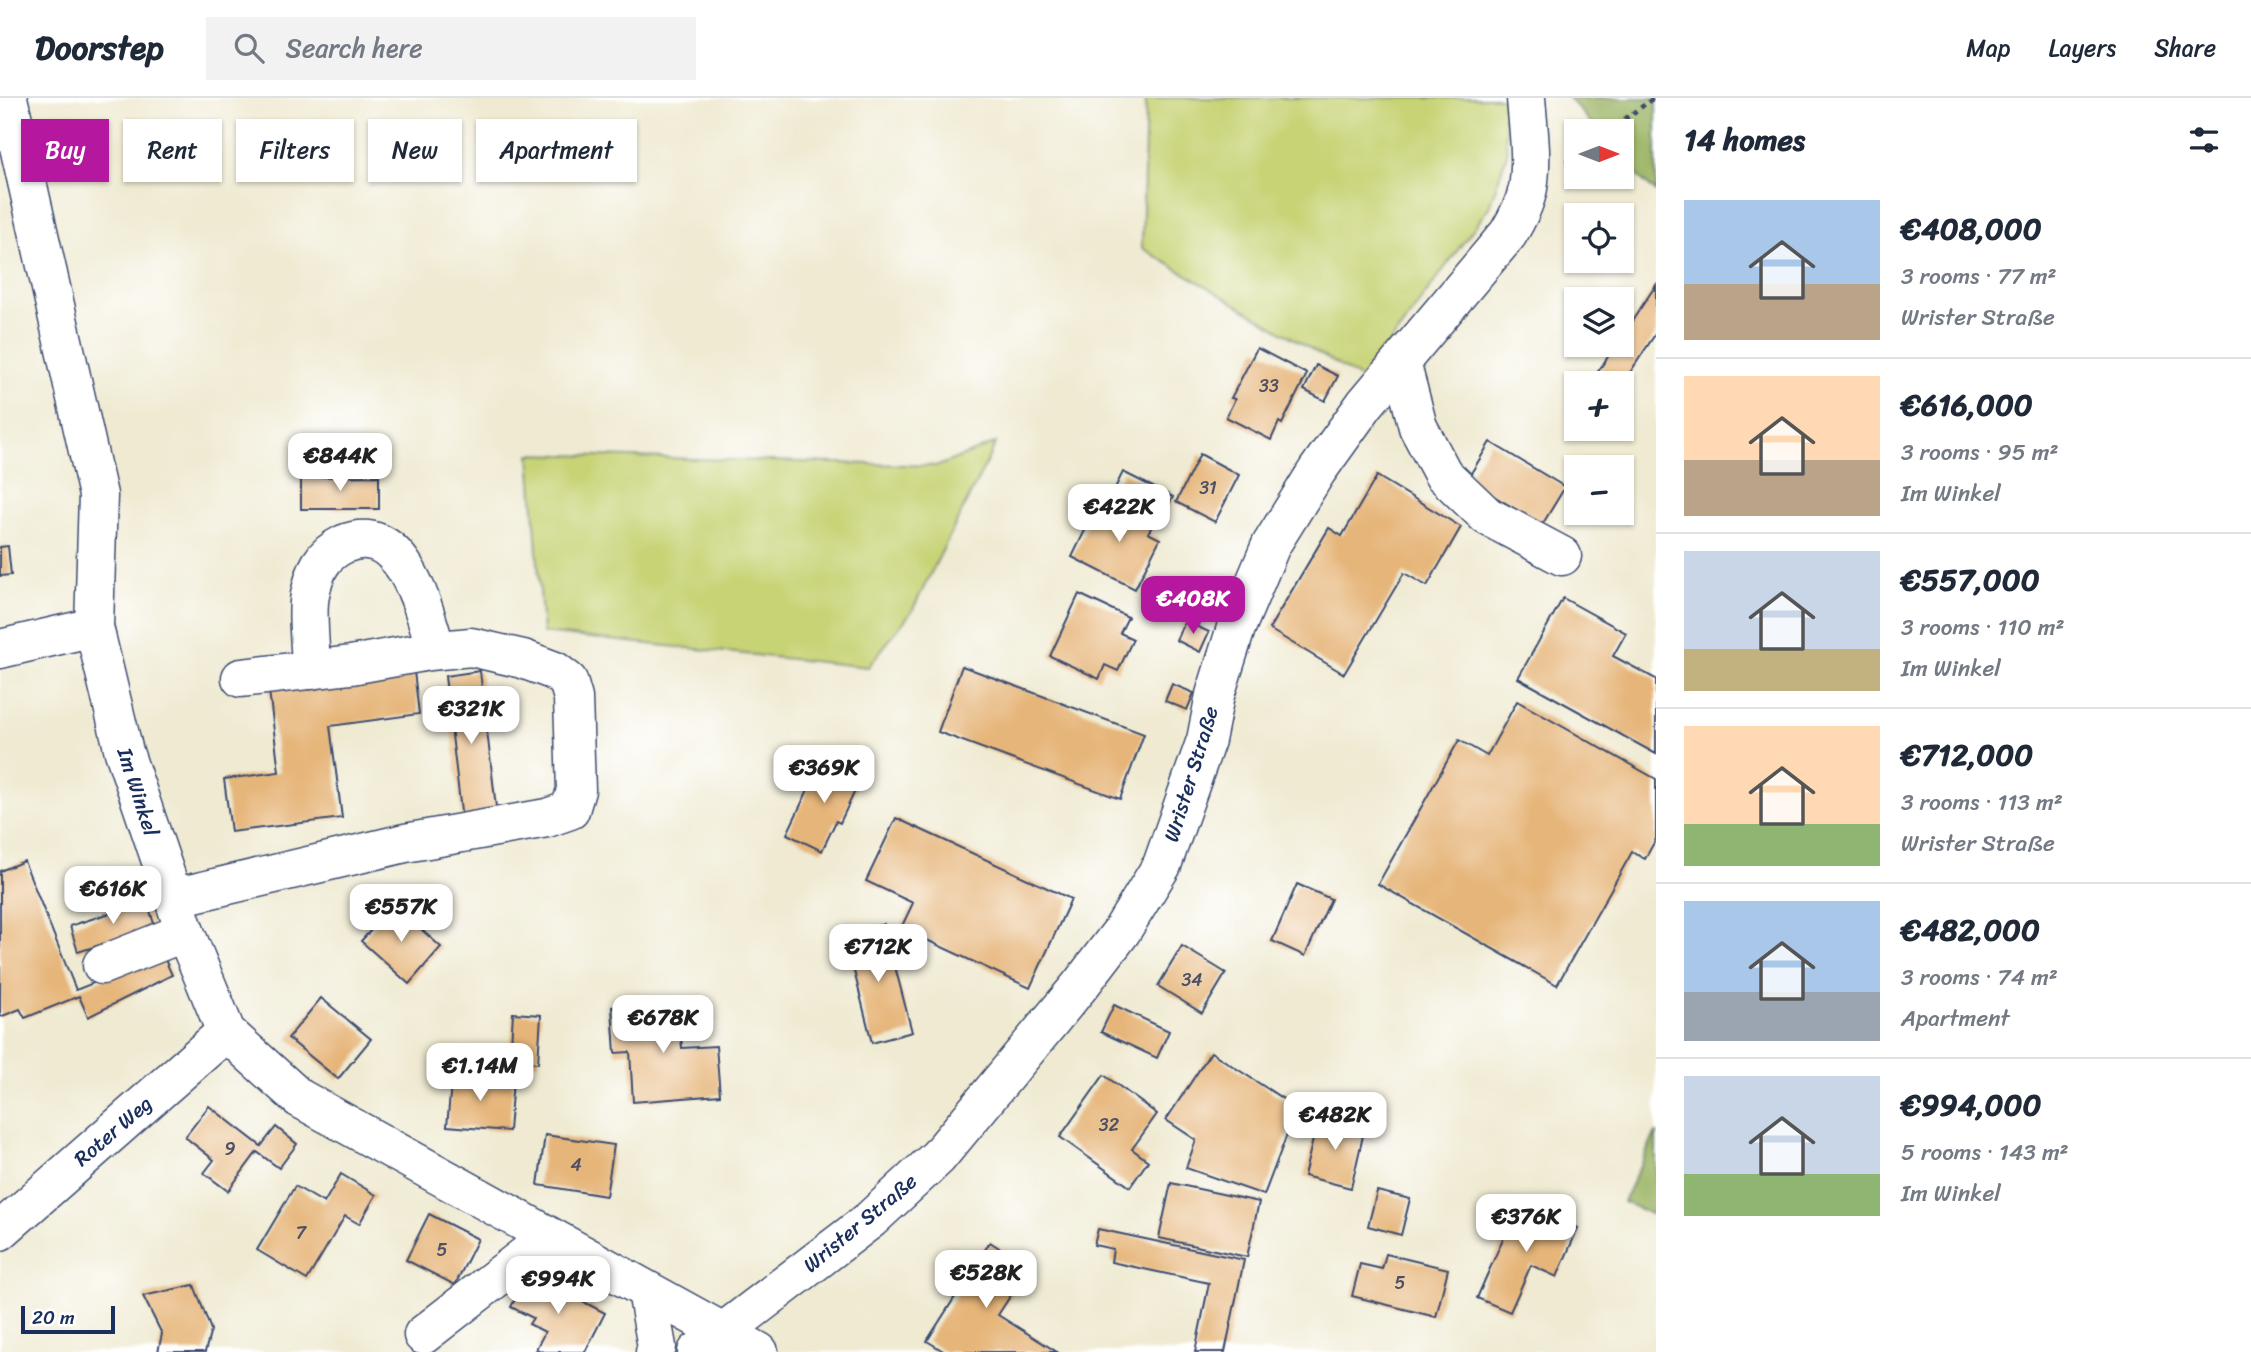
<!DOCTYPE html>
<meta charset="utf-8">
<style>
body{margin:0;font-family:Sriracha,sans-serif;background:#f2f2f3;color:#1f2937;height:100vh;display:flex;flex-direction:column;font-size:26px;white-space:nowrap}
*{box-sizing:border-box;margin:0}
p{font-size:23px;color:#747a83}
.icon{flex:none;width:38px;height:38px;fill:none;stroke:currentColor;stroke-width:2;stroke-linecap:round;stroke-linejoin:round}
.map{position:relative;flex:1;overflow:hidden}
.details{display:flex;flex-direction:column;background:#fff;width:595px}
.details>*{flex:none}
.guide{position:absolute;left:21px;top:21px;width:665px;height:63px;display:flex;gap:14px}
.needle{width:46px;rotate:90deg}
.buttons{position:absolute;left:1564px;top:21px;display:grid;gap:14px}
.buttons a{display:grid;place-items:center;width:70px;height:70px;border-radius:0px;background:#fff;box-shadow:0 2px 5px #0004;font-size:35px}
.scale{position:absolute;left:21px;bottom:18px;width:94px;box-sizing:border-box;padding-left:7px;border:4px solid #1b2f5e;border-top:0;font-size:19px;line-height:24px;white-space:nowrap;color:#1b2f5e;-webkit-text-stroke:5px #fff;paint-order:stroke}
.price{position:absolute;translate:-50% -60px;padding:0 16px;border-radius:14px;background:#fff;color:#222;font-size:23px;line-height:46px;filter:drop-shadow(0 2px 4px #0008)}
.price::after{content:'';position:absolute;left:50%;top:42px;width:21px;height:16px;margin-left:-10px;background:inherit;clip-path:polygon(0 0,100% 0,50% 100%)}
.price.selected{background:#b5179e;color:#fff}
ul{padding:0;list-style:none}
li{display:flex;align-items:center;gap:21px;height:175px;padding:0 28px}
li+li{border-top:2px solid #e0e1e3}
li span{display:grid;place-items:center;flex:none;width:196px;height:140px;border-radius:0px;color:#555}
li>.icon{margin-inline-start:auto}
span .icon{width:84px;height:84px;fill:#fffc;stroke-width:1}
li b{font-size:30px}
h2{display:flex;justify-content:space-between;align-items:center;height:84px;padding:0 28px;font-size:30px}
.tag{padding:0 24px;border-radius:0px;background:#fff;box-shadow:0 2px 5px #0004;font-size:24px;line-height:63px}
.tag.selected{background:#b5179e;color:#fff}
header{display:flex;align-items:center;gap:42px;box-sizing:border-box;height:98px;padding:0 35px;background:#fff;border-bottom:2px solid #e0e1e3}
header strong{font-size:33px}
nav{display:flex;gap:38px;margin-inline-start:auto;font-size:24px}
.search{width:490px;height:63px;background:#f2f2f3;display:flex;align-items:center;gap:18px;box-sizing:border-box;padding:0 24px;border-radius:0px;color:#747a83;font-size:26px}
main{display:flex;flex:1;min-height:0}
.map>svg:first-child{display:block}
.green{fill:#c7d375;stroke:#71816a;stroke-width:2}
.forest{fill:#9db566;stroke:#5c7262;stroke-width:2}
.building{fill:#e6b579}
.lines{fill:none;stroke-linecap:round;stroke-linejoin:round}
.minor-casing{stroke:#3b4b6f;stroke-width:41}
.path{stroke:#3b4b6f;stroke-width:4.5;stroke-dasharray:5 5;stroke-linecap:butt}
.minor{stroke:#fff;stroke-width:38}
.labels{text-anchor:middle;dominant-baseline:central;stroke-width:5;stroke-linejoin:round;paint-order:stroke}
.number-label{font-size:18px;fill:#4e5065}
.street-label{font-size:21px;fill:#1b2f5e;stroke:#fff}
</style>
<header>
<strong>Doorstep</strong>
<div class="search"><svg class="icon" aria-label="search" viewBox="0 0 24 24"><circle cx="10" cy="10" r="6"/><path d="M15 15l6 6"/></svg>Search here</div>
<nav><a>Map</a><a>Layers</a><a>Share</a></nav>
</header>
<main>
<div class="map">
<svg width="1656" height="1254" viewBox="0 0 1656 1254">
<rect width="100%" height="100%" fill="#fff"/>
<filter id="ink" filterUnits="userSpaceOnUse"><feTurbulence type="fractalNoise" baseFrequency=".0143" numOctaves="2"/><feDisplacementMap in="SourceGraphic" scale="14" xChannelSelector="R" yChannelSelector="G"/><feConvolveMatrix kernelMatrix="1 2 1 2 8 2 1 2 1" color-interpolation-filters="sRGB"/></filter>
<filter id="wash" filterUnits="userSpaceOnUse"><feTurbulence type="fractalNoise" baseFrequency=".00686" numOctaves="4" result="noise"/><feDisplacementMap in="SourceGraphic" scale="28" xChannelSelector="R" yChannelSelector="G"/><feGaussianBlur stdDeviation="1.57" result="paint"/><feColorMatrix in="noise" values="0 0 0 0 0 0 0 0 0 0 0 0 0 0 0 0 0 1.4 0 .05"/><feComposite in="paint" operator="in"/></filter>
<g filter="url(#wash)">
<rect width="100%" height="100%" fill="#efead1"/>
<g class="green">
<path d="M1146 0H1503L1507 56 1489 109 1363 282 1142 150Z"/>
<path d="M996 345 912 513 868 569 543 535 530 356 938 368Z"/>
</g>
<g class="forest">
<path d="M1569 0H1656V94L1634 75 1622 62V33H1598Z"/>
<path d="M1656 1034V1118L1623 1104Z"/>
</g>
<g id="blocks">
<g class="building">
<path d="M1656 187V235L1623 285H1606L1595 278 1616 247H1622V238Z"/>
<path d="M1257 250 1307 276 1282 326 1279 324 1271 342 1226 319 1235 301 1231 300Z"/>
<path d="M1316 267 1338 278 1325 303 1304 292Z"/>
<path d="M1490 344 1565 389 1542 427 1467 382Z"/>
<path d="M1200 356 1239 377 1215 424 1176 404Z"/>
<path d="M1123 374 1173 399 1163 417 1114 392Z"/>
<path d="M379 378V411H301V379Z"/>
<path d="M1377 378 1461 429 1427 488 1404 475 1344 576 1269 531 1329 430 1342 438Z"/>
<path d="M1113 401 1155 423 1148 435 1160 441 1135 491 1072 459 1091 420 1101 425Z"/>
<path d="M8 448 11 477 0 478V449Z"/>
<path d="M1079 496 1128 519 1120 535 1133 541 1118 573 1105 567 1099 581 1050 558Z"/>
<path d="M1563 500 1626 535 1613 558 1656 581V656L1518 580Z"/>
<path d="M1185 523 1209 534 1200 554 1176 542Z"/>
<path d="M962 568 1144 636 1120 701 938 634Z"/>
<path d="M414 573 419 616 330 628 342 720 231 734 224 681 279 674 268 584Z"/>
<path d="M480 573 497 718 462 722 445 578Z"/>
<path d="M1172 586 1194 595 1187 612 1165 603Z"/>
<path d="M1517 603 1656 681V741L1645 761 1632 754 1557 887 1378 786 1459 642 1487 658Z"/>
<path d="M822 662 861 680 840 725 836 723 822 753 787 736Z"/>
<path d="M896 720 1071 801 1030 890 901 830 913 805 866 783Z"/>
<path d="M24 763 76 892 163 857 172 877 88 919 79 898 25 920 20 911 0 919V773Z"/>
<path d="M1297 786 1331 801 1305 858 1272 843Z"/>
<path d="M147 803 155 829 78 854 70 828Z"/>
<path d="M394 807 441 849 409 886 361 843Z"/>
<path d="M884 826 912 934 872 945 845 837Z"/>
<path d="M1182 848 1226 875 1202 915 1158 888Z"/>
<path d="M321 900 371 941 338 981 288 940Z"/>
<path d="M678 904 682 950 716 948 720 997 633 1004 630 954 615 955 612 909Z"/>
<path d="M1114 907 1169 933 1157 960 1101 934Z"/>
<path d="M513 915 541 917 538 965 510 963Z"/>
<path d="M1211 954 1297 1010 1264 1097 1186 1070 1196 1042 1166 1022Z"/>
<path d="M452 976 513 982 509 1033 447 1028Z"/>
<path d="M1104 977 1157 1016 1132 1051 1148 1063 1130 1089 1060 1039Z"/>
<path d="M209 1008 261 1048 276 1029 297 1046 279 1070 257 1054 228 1093 204 1075 214 1062 185 1039Z"/>
<path d="M1319 1017 1365 1029 1351 1090 1304 1078Z"/>
<path d="M545 1037 614 1047 606 1098 538 1087Z"/>
<path d="M341 1076 376 1097 359 1126 345 1118 307 1182 257 1152 295 1088 324 1105Z"/>
<path d="M1171 1085 1259 1104 1247 1159 1159 1140Z"/>
<path d="M1377 1093 1410 1101 1401 1137 1368 1128Z"/>
<path d="M1519 1104 1578 1130 1557 1179 1531 1167 1510 1214 1477 1200Z"/>
<path d="M429 1116 478 1141 455 1187 406 1162Z"/>
<path d="M1098 1131 1244 1162 1225 1254H1195L1209 1185 1111 1164 1113 1151 1094 1147Z"/>
<path d="M990 1144 1029 1169 998 1217 1057 1254H945L927 1243Z"/>
<path d="M1386 1156 1448 1171 1436 1219 1352 1198 1360 1166 1382 1171Z"/>
<path d="M528 1175 605 1215 585 1254H543L536 1251 545 1234 529 1226 533 1220 511 1209Z"/>
<path d="M194 1187 211 1232 205 1254H158L162 1236 143 1198Z"/>
</g>
</g>
</g>
<g filter="url(#ink)">
<use href="#blocks" fill-opacity="0" stroke="#3b4b6f" stroke-width="2"/>
<g class="lines">
<g class="minor-casing">
<g id="minor">
<path d="M8 0 98 397 94 529 124 654 185 834 226 934 299 1000 759 1254"/>
<path d="M1401 264 1418 329 1443 376 1487 418 1562 458"/>
<path d="M0 551 94 529"/>
<path d="M311 572C311 551 306 515 310 497 315 473 321 457 344 446 403 421 424 512 436 552"/>
<path d="M173 800 405 745 547 720 570 712 576 692 573 600 568 583 555 573 523 561 471 549 429 553 351 567 241 580"/>
<path d="M102 867 185 834"/>
<path d="M0 1133 226 934"/>
<path d="M647 1193 657 1249 655 1254"/>
<path d="M423 1237 549 1139"/>
<path d="M697 1254 870 1122 938 1059 1082 885 1121 834 1162 767 1206 642 1215 597 1236 530 1271 447 1317 373 1365 306 1508 136C1516 123 1525 106 1528 90 1533 61 1528 29 1526 0"/>
</g>
</g>
<g class="path">
<path d="M1608 33 1654 0"/>
<path d="M1566 64 1577 56"/>
</g>
<use href="#minor" class="minor"/>
</g>
</g>
<g class="labels">
<g class="number-label">
<text x="1269" y="288">33</text>
<text x="1208" y="390">31</text>
<text x="1192" y="882">34</text>
<text x="1109" y="1027">32</text>
<text x="230" y="1051">9</text>
<text x="576" y="1067">4</text>
<text x="301" y="1135">7</text>
<text x="442" y="1152">5</text>
<text x="1400" y="1185">5</text>
</g>
<g class="street-label">
<text transform="translate(1191 676) rotate(-73)">Wrister Straße</text>
<text transform="translate(138 694) rotate(72)">Im Winkel</text>
<text transform="translate(113 1033) rotate(-41)">Roter Weg</text>
<text transform="translate(860 1125) rotate(-40)">Wrister Straße</text>
</g>
</g>
</svg>
<div class="buttons">
<a><svg class="needle" viewBox="-14 -14 28 28"><path d="M0-13l5 13h-10z" fill="#e53935"/><path d="M0 13l5-13h-10z" fill="#747a83"/></svg></a>
<a><svg class="icon" aria-label="locate" viewBox="0 0 24 24"><circle cx="12" cy="12" r="6"/><path d="M12 2v4M12 18v4M2 12h4M18 12h4"/></svg></a>
<a><svg class="icon" aria-label="layers" viewBox="0 0 24 24"><path d="M12 4l9 5-9 5-9-5zM3 14l9 5 9-5"/></svg></a>
<a>+</a>
<a>−</a>
</div>
<div class="scale">20 m</div>
<b class="price" style="left:340px;top:395px">€844K</b>
<b class="price" style="left:1119px;top:446px">€422K</b>
<b class="price selected" style="left:1193px;top:538px">€408K</b>
<b class="price" style="left:471px;top:648px">€321K</b>
<b class="price" style="left:824px;top:707px">€369K</b>
<b class="price" style="left:113px;top:828px">€616K</b>
<b class="price" style="left:401px;top:846px">€557K</b>
<b class="price" style="left:878px;top:886px">€712K</b>
<b class="price" style="left:663px;top:957px">€678K</b>
<b class="price" style="left:480px;top:1005px">€1.14M</b>
<b class="price" style="left:1335px;top:1054px">€482K</b>
<b class="price" style="left:1526px;top:1156px">€376K</b>
<b class="price" style="left:986px;top:1212px">€528K</b>
<b class="price" style="left:558px;top:1218px">€994K</b>
<div class="guide">
<a class="tag selected">Buy</a>
<a class="tag">Rent</a>
<a class="tag">Filters</a>
<a class="tag">New</a>
<a class="tag">Apartment</a>
</div>
</div>
<section class="details">
<h2>14 homes<svg class="icon" aria-label="filters" viewBox="0 0 24 24"><path d="M4 7h16M4 17h16"/><circle cx="9" cy="7" r="2"/><circle cx="15" cy="17" r="2"/></svg></h2>
<ul>
<li><span style="background:linear-gradient(#a9c7e8 60%,#b9a48a 0)"><svg class="icon" aria-label="home" viewBox="0 0 24 24"><path d="M3 11l9-7 9 7M6 9v11h12V9"/></svg></span><div><b>€408,000</b><p>3 rooms · 77 m²</p><p>Wrister Straße</p></div></li>
<li><span style="background:linear-gradient(#ffd9b3 60%,#b9a48a 0)"><svg class="icon" aria-label="home" viewBox="0 0 24 24"><path d="M3 11l9-7 9 7M6 9v11h12V9"/></svg></span><div><b>€616,000</b><p>3 rooms · 95 m²</p><p>Im Winkel</p></div></li>
<li><span style="background:linear-gradient(#c9d6e8 70%,#c2b280 0)"><svg class="icon" aria-label="home" viewBox="0 0 24 24"><path d="M3 11l9-7 9 7M6 9v11h12V9"/></svg></span><div><b>€557,000</b><p>3 rooms · 110 m²</p><p>Im Winkel</p></div></li>
<li><span style="background:linear-gradient(#ffd9b3 70%,#8fb573 0)"><svg class="icon" aria-label="home" viewBox="0 0 24 24"><path d="M3 11l9-7 9 7M6 9v11h12V9"/></svg></span><div><b>€712,000</b><p>3 rooms · 113 m²</p><p>Wrister Straße</p></div></li>
<li><span style="background:linear-gradient(#a9c7e8 65%,#9aa5b1 0)"><svg class="icon" aria-label="home" viewBox="0 0 24 24"><path d="M3 11l9-7 9 7M6 9v11h12V9"/></svg></span><div><b>€482,000</b><p>3 rooms · 74 m²</p><p>Apartment</p></div></li>
<li><span style="background:linear-gradient(#c9d6e8 70%,#8fb573 0)"><svg class="icon" aria-label="home" viewBox="0 0 24 24"><path d="M3 11l9-7 9 7M6 9v11h12V9"/></svg></span><div><b>€994,000</b><p>5 rooms · 143 m²</p><p>Im Winkel</p></div></li>
</ul>
</section>
</main>
